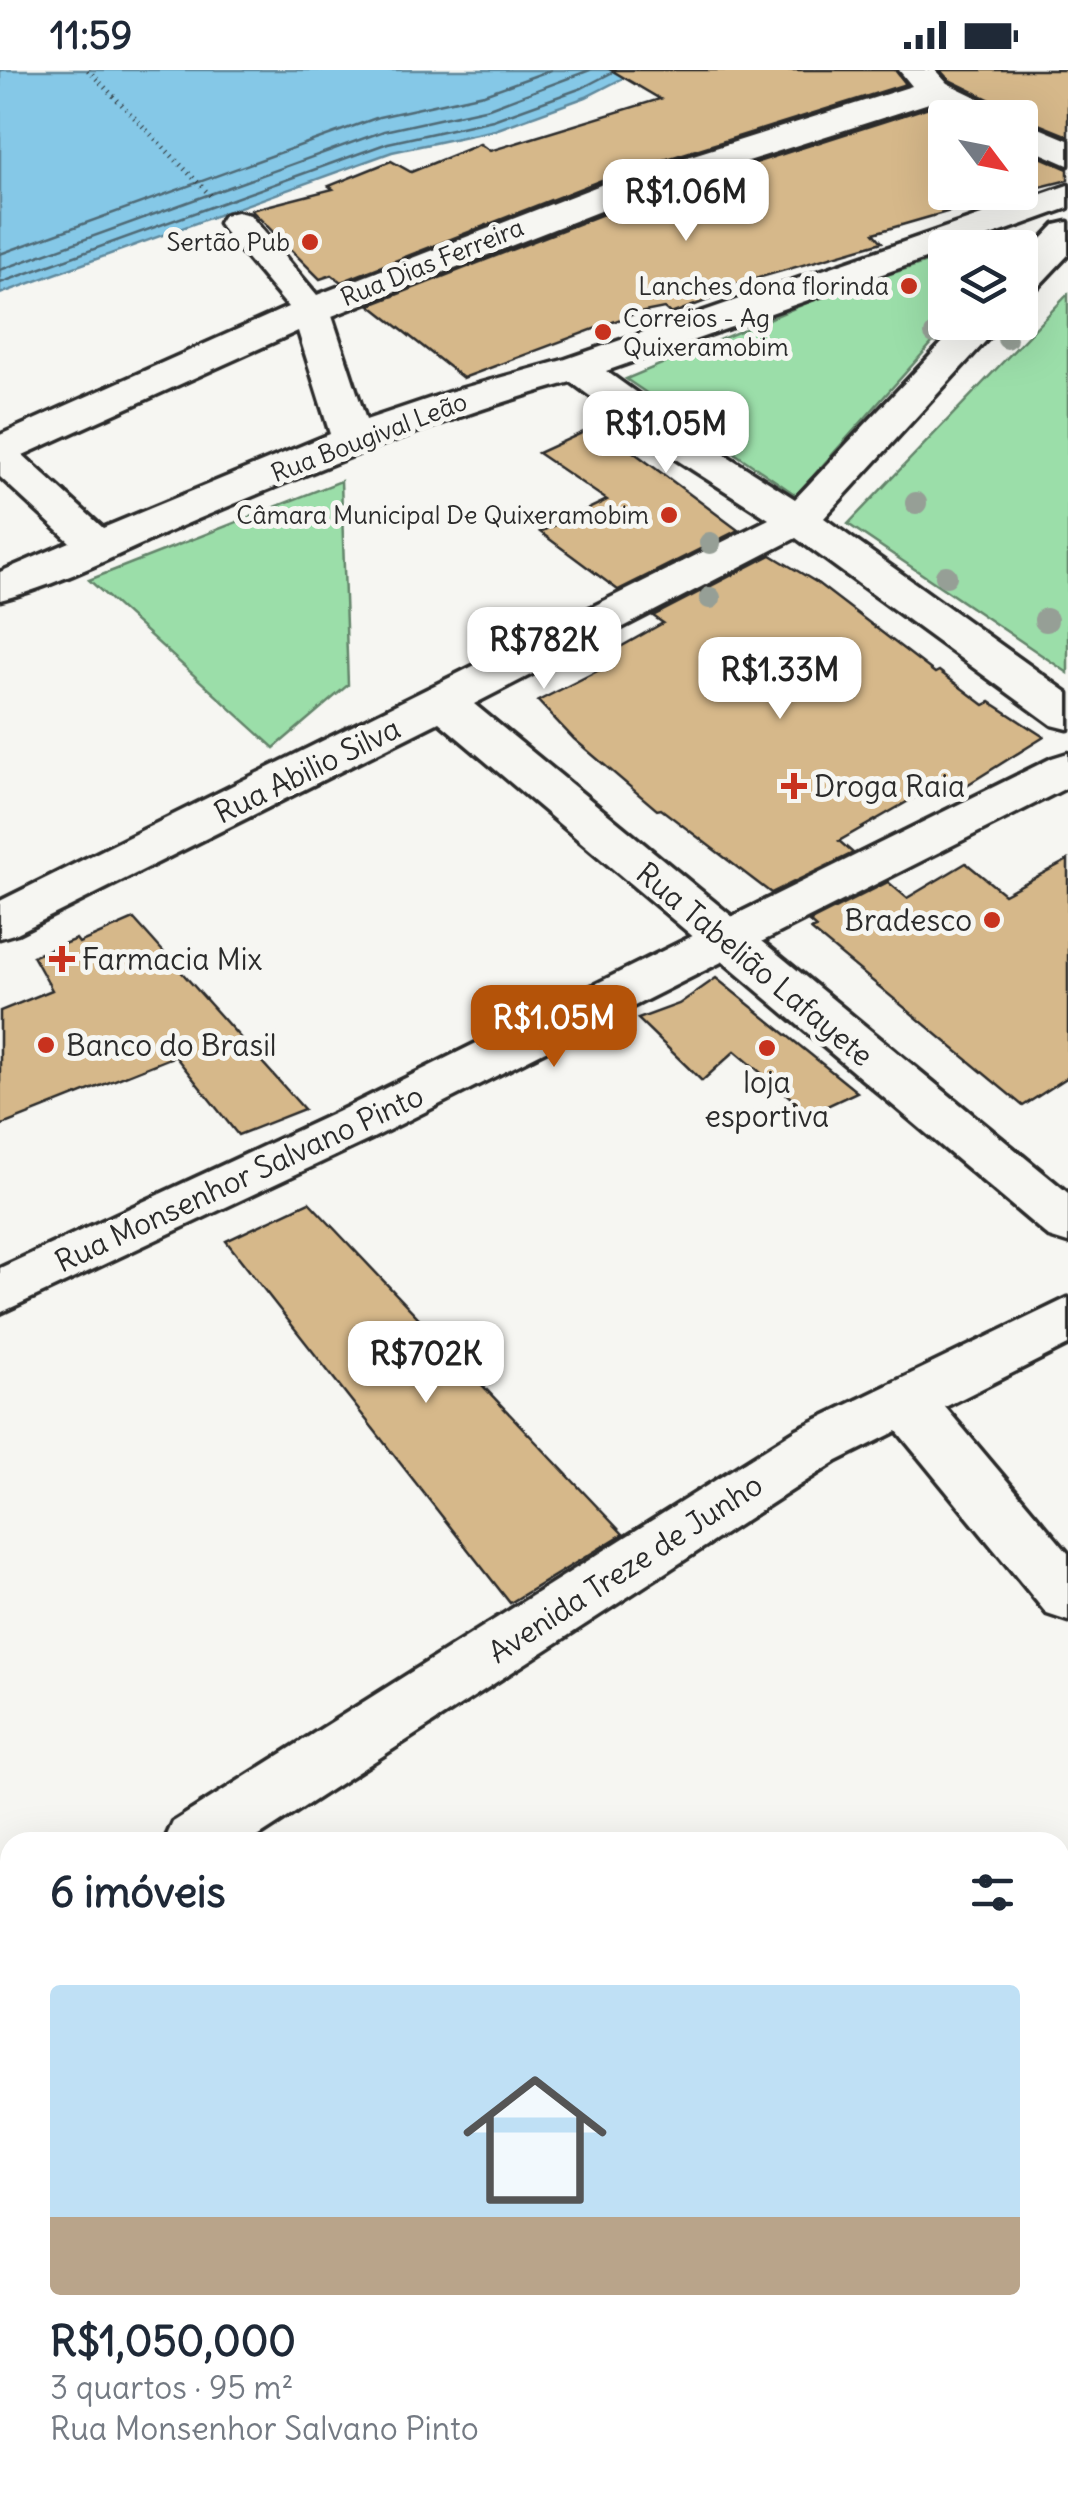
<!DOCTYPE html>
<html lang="pt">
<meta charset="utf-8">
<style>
body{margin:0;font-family:Delius,sans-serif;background:#f2f2f3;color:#1f2937;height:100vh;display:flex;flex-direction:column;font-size:38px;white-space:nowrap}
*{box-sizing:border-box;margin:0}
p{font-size:32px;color:#747a83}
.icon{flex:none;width:55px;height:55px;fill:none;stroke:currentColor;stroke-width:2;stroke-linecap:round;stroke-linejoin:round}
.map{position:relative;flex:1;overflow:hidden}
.details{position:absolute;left:0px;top:1762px;width:1070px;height:672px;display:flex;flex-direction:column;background:#fff;border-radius:30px 30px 0 0;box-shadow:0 10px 40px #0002}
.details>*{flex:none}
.needle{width:65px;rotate:122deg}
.controls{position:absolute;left:928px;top:30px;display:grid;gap:20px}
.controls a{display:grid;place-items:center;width:110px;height:110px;border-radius:10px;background:#fff;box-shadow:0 10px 40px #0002;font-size:50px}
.price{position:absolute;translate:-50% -85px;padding:0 22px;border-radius:20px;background:#fff;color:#222;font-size:32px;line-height:65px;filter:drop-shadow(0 2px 5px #0008)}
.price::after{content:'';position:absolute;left:50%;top:60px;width:30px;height:22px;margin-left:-15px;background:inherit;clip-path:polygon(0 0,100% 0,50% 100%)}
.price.active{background:#b45309;color:#fff}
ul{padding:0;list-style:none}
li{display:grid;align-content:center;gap:20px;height:530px;padding:0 50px}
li+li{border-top:2px solid #e0e1e3}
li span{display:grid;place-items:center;height:310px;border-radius:10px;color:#555}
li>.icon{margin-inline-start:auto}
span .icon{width:180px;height:180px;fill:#fffc;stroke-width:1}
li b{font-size:42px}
h2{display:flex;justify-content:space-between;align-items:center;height:120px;padding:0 50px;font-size:42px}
.status{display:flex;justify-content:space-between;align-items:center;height:70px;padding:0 50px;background:#fff;direction:ltr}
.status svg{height:28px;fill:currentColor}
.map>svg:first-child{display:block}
.green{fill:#9bdea9;stroke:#63846a;stroke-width:2.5}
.water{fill:#85c8e7;stroke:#61899c;stroke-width:2.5}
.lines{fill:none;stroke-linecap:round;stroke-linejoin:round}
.shore{stroke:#4f6a76;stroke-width:2.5}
.building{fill:#d6b88a;stroke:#2b2b2b;stroke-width:2.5}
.street-casing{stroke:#2b2b2b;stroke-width:7}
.secondary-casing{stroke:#2b2b2b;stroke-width:7}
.path{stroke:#2b2b2b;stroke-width:5;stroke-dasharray:1 5;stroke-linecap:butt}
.street{fill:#f6f6f2;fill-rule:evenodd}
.secondary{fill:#f6f6f2;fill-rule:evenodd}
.tree{fill:#969f96}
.poi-dot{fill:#c8321e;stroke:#f6f6f2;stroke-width:4}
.labels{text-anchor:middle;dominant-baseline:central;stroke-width:10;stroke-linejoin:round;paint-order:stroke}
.far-poi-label{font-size:25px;fill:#2b2b2b;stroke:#f6f6f2;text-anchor:end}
.far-street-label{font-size:25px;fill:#2b2b2b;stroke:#f6f6f2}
.street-label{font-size:30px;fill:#2b2b2b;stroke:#f6f6f2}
.poi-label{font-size:30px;fill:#2b2b2b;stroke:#f6f6f2;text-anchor:start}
</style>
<div class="status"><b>11:59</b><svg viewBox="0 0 49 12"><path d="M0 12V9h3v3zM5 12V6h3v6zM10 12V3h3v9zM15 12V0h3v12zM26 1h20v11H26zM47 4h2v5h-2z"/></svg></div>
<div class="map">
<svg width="1068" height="2433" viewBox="0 0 1068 2433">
<rect width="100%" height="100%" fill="#f6f6f2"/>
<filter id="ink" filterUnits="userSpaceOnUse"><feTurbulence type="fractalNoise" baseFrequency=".01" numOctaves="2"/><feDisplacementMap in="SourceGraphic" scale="20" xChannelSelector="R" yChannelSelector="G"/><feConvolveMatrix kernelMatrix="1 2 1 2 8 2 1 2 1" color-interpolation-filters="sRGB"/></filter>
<g filter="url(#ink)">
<g class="green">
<path d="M945 186V252L950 253 796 425 626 309 828 224Z"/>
<path d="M1068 224V603L848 454Z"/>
<path d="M341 411 348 615 274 678 89 510Z"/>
</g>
<path class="water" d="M0 0H639L586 27 495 60 392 82 0 224Z"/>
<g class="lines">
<g class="shore">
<path d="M0 184 379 47 484 24 551 0"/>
<path d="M0 200 384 61 489 38 590 0"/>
<path d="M0 213 388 73 493 50 582 18 611 3"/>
</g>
</g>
<g class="building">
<path d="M611 0H895L906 14 607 108 341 212 332 205 320 209 251 140 333 119 329 116 391 91 411 102 480 74 490 81 660 29Z"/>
<path d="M940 0H1068V66L1021 47 1014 48 1007 38 949 10Z"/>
<path d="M932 36 955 48H945V122H1016L874 163 882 172 713 221 719 226 671 244 664 238 634 244 463 308 370 235 634 132Z"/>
<path d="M1020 78 1068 99V110L1020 122Z"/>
<path d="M597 356 632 381 738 460 618 520 540 462 607 430 538 383Z"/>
<path d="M771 485 816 512 935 603 939 601 984 635 990 632 1044 667 946 728 933 717 839 771 853 783 771 823 661 739 657 740 574 669 538 631 617 591 608 584 663 553 653 546Z"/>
<path d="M1068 790V1007L1023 1036 811 860 816 858 809 852 888 812 907 828 966 793 1004 824Z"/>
<path d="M134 849 304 1039 238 1065 175 986 0 1056V941L52 920 33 886 76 869 79 873Z"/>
<path d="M716 908 857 1022 810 1044 735 981 702 1011 638 949 679 934Z"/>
<path d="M309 1132 623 1464 510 1533 226 1171Z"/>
</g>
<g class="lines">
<g class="street-casing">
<g id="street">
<path d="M899 0H935L947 13 1005 41 1010 48H964L932 32 633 128 332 246 366 350 449 322 563 290 1068 115V138L957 178H945V182L606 301 699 368 795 429 962 252H1003L824 448 1068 623V659L1052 655 796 468 474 634 1068 1123V1173L1049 1167 439 652 17 863 0 868V831L769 449 671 386 571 312C442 348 321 397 198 449 136 475 64 514 0 530V502L70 472 0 407V365L288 237 224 161 219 153 224 145 237 142 250 145 317 225 608 112 912 16ZM298 261 330 364 103 458 23 385Z"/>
<path d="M1020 50 1068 70V95L1020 74Z"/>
<path d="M1068 152V185L1033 222 1020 225V192L1055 155Z"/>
<path d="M1068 1228V1275L945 1337 1068 1483V1551L1047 1544 897 1361 837 1391 250 1772H164L173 1752 797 1359Z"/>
<path d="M10 1861V1925L0 1929V1865Z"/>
<path d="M0 2056 10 2060V2137L0 2133Z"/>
<path d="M20 2425H99L96 2433H17Z"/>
<path d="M220 2425H299L302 2433H223Z"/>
</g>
</g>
<g class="secondary-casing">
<path id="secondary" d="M1068 683V717L373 1068 0 1243V1198L337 1042 1052 688Z"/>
</g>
<path class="path" d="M88 0 212 127"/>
<use href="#street" class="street"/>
<use href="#secondary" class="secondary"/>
</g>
<g class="tree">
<circle cx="934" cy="264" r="10"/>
<circle cx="1007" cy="269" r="10"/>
<circle cx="916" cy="433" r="11"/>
<circle cx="710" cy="473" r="11"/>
<circle cx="946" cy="506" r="11"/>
<circle cx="710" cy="528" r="11"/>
<circle cx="1046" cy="550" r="12"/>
</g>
</g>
<g class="poi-dot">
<circle cx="310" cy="172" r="10"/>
<circle cx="909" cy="216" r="10"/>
<circle cx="603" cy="262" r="10"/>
<circle cx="669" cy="445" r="10"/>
<path d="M789 701h10v10h10v10h-10v10h-10v-10h-10v-10h10z"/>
<circle cx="992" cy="850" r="10"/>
<path d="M57 874h10v10h10v10h-10v10h-10v-10h-10v-10h10z"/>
<circle cx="46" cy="975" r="10"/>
<circle cx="767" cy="978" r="10"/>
</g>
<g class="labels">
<g class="far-poi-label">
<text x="290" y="172">Sertão Pub</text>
<text x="889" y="216">Lanches dona florinda</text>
<text x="623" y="248" text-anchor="start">Correios - Ag<tspan x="623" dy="29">Quixeramobim</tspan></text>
<text x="649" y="445">Câmara Municipal De Quixeramobim</text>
</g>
<g class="far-street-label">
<text transform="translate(432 192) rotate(-22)">Rua Dias Ferreira</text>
<text transform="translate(369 367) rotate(-21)">Rua Bougival Leão</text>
</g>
<g class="street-label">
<text transform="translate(307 700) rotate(-26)">Rua Abilio Silva</text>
<text transform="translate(755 894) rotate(40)">Rua Tabelião Lafayete</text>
<text transform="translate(239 1108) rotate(-25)">Rua Monsenhor Salvano Pinto</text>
<text transform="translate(625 1498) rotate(-33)">Avenida Treze de Junho</text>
</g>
<g class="poi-label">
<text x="814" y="716">Droga Raia</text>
<text x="972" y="850" text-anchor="end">Bradesco</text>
<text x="82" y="889">Farmacia Mix</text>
<text x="66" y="975">Banco do Brasil</text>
<text x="767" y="1012" text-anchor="middle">loja<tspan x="767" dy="34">esportiva</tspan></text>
</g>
</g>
</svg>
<div class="controls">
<a><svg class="needle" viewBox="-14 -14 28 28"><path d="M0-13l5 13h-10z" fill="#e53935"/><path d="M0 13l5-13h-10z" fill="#747a83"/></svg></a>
<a><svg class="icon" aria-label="layers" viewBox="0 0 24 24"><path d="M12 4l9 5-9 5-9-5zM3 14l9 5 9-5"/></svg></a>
</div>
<b class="price" style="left:686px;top:174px">R$1.06M</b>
<b class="price" style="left:666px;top:406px">R$1.05M</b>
<b class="price" style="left:544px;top:622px">R$782K</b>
<b class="price" style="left:780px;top:652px">R$1.33M</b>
<b class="price active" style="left:554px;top:1000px">R$1.05M</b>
<b class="price" style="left:426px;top:1336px">R$702K</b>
<section class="details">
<h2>6 imóveis<svg class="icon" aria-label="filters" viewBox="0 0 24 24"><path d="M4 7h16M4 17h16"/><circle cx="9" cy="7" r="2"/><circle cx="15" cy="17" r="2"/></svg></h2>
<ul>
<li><span style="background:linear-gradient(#bfe0f5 75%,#b9a48a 0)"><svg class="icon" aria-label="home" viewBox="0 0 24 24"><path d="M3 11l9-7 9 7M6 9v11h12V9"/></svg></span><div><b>R$1,050,000</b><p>3 quartos · 95 m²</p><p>Rua Monsenhor Salvano Pinto</p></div></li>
</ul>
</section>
</div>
